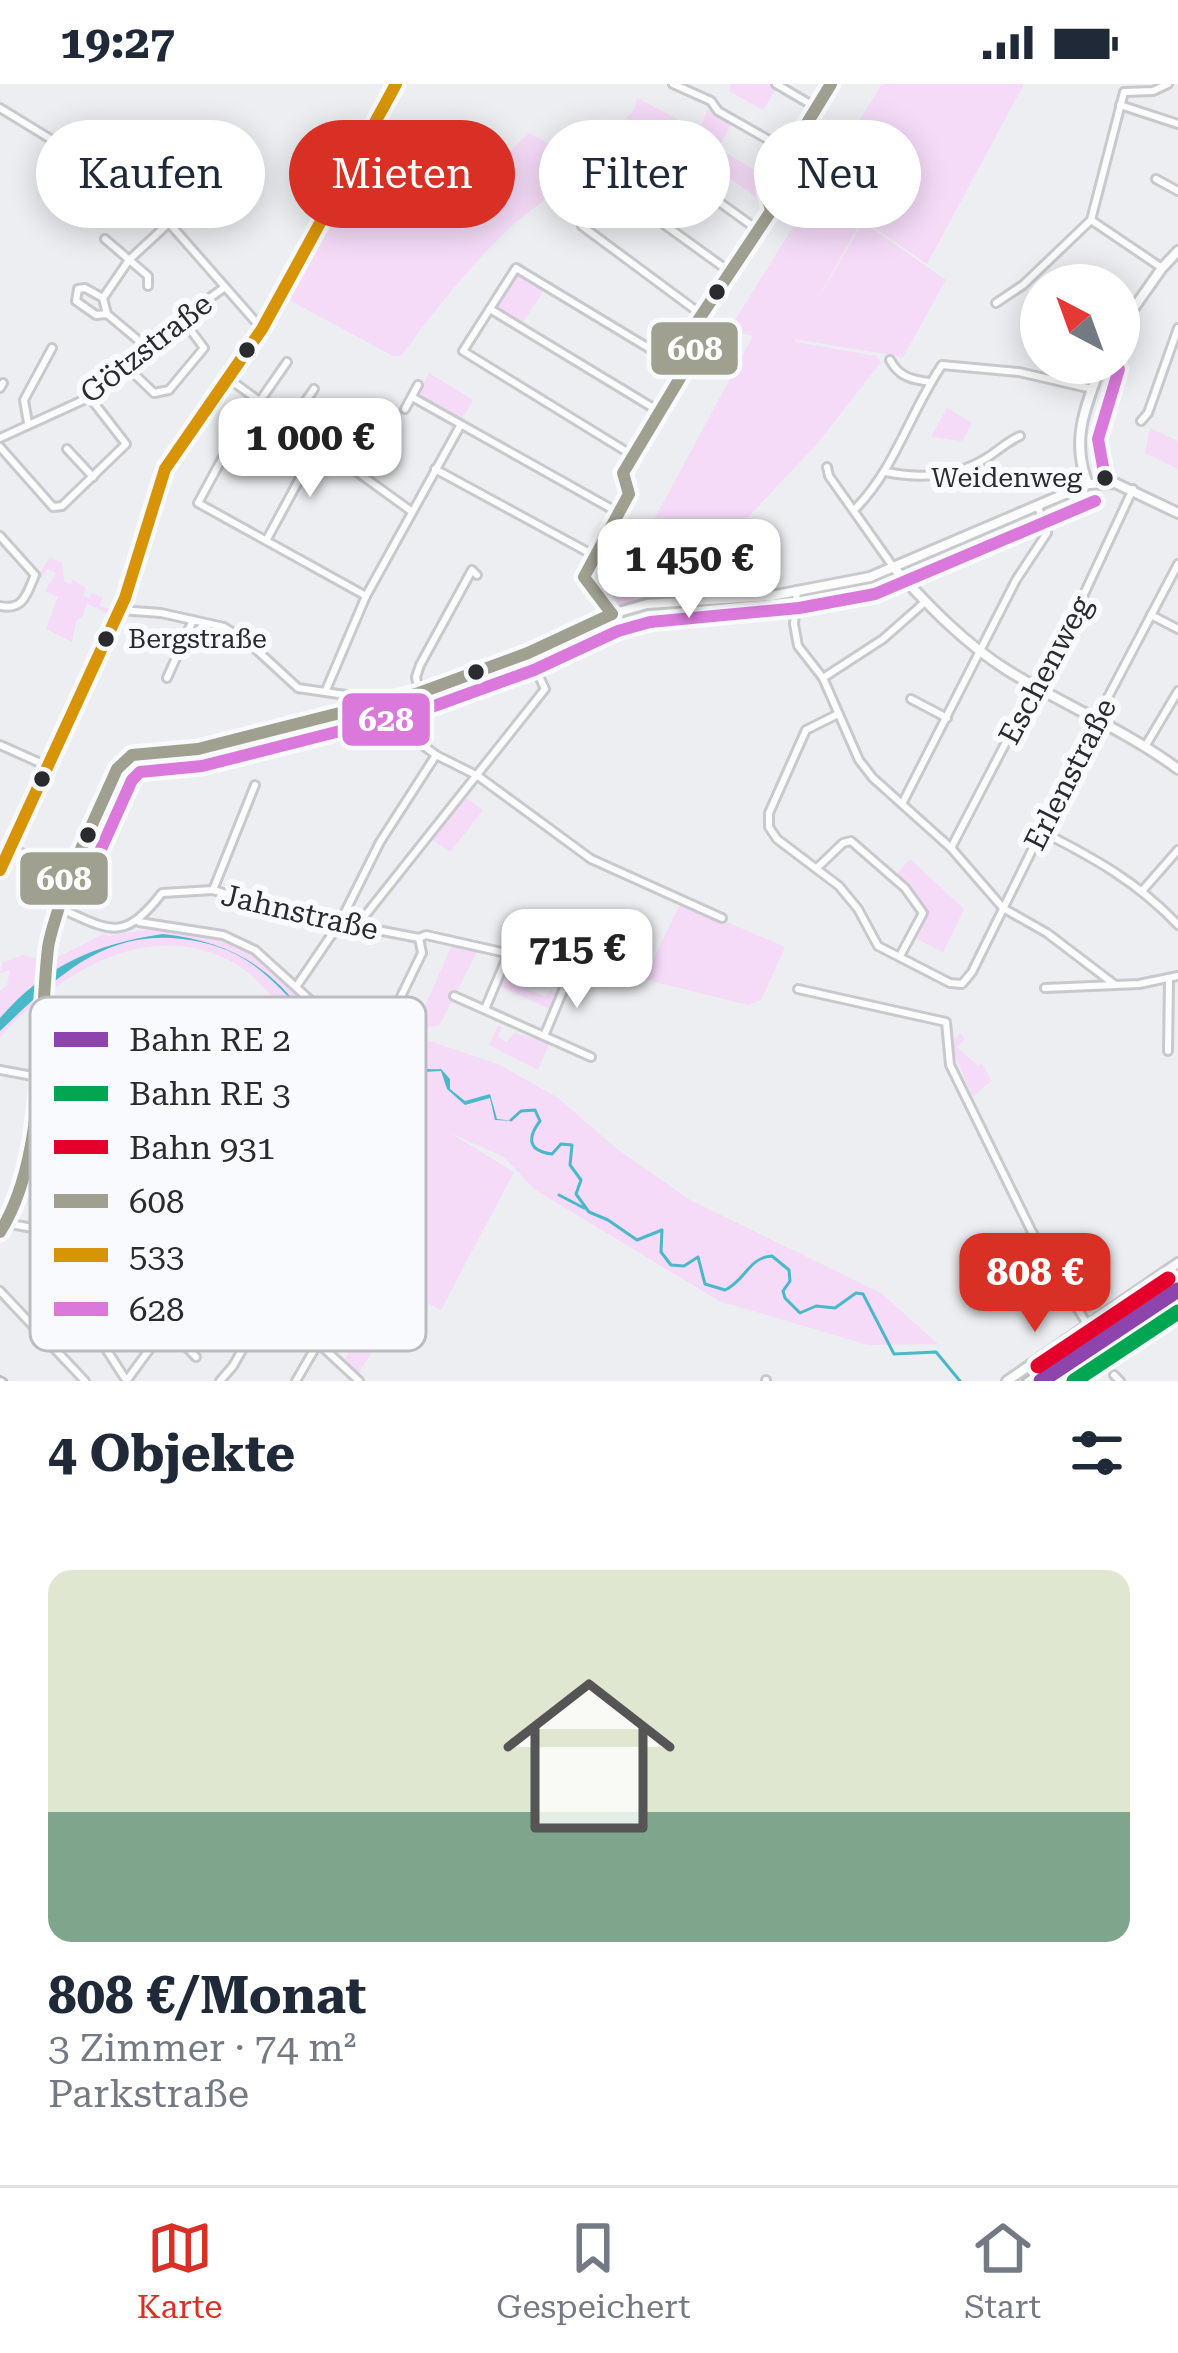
<!DOCTYPE html>
<html lang="de">
<meta charset="utf-8">
<style>
body{margin:0;font-family:"Roboto Serif",serif;background:#f6f6f7;color:#1f2937;height:100vh;display:flex;flex-direction:column;font-size:45px;white-space:nowrap}
*{box-sizing:border-box;margin:0}
p{font-size:39px;color:#747a83}
.icon{flex:none;width:66px;height:66px;fill:none;stroke:currentColor;stroke-width:2;stroke-linecap:round;stroke-linejoin:round}
.map{position:relative;height:1297px;overflow:hidden}
.side{display:flex;flex-direction:column;background:#fff;flex:1}
.side>*{flex:none}
.banner{position:absolute;left:36px;top:36px;width:1107px;height:108px;display:flex;gap:24px}
.needle{width:78px;rotate:319deg}
.controls{position:absolute;left:1020px;top:180px;display:grid;gap:24px}
.controls a{display:grid;place-items:center;width:120px;height:120px;border-radius:50%;background:#fff;box-shadow:0 6px 30px #0003;font-size:60px}
.price{position:absolute;translate:-50% -102px;padding:0 27px;border-radius:24px;background:#fff;color:#222;font-size:39px;line-height:78px;filter:drop-shadow(0 3px 6px #0008)}
.price::after{content:'';position:absolute;left:50%;top:72px;width:36px;height:27px;margin-left:-18px;background:inherit;clip-path:polygon(0 0,100% 0,50% 100%)}
.price.current{background:#d93025;color:#fff}
ul{padding:0;list-style:none}
li{display:grid;align-content:center;gap:24px;height:636px;padding:0 48px}
li span{display:grid;place-items:center;height:372px;border-radius:24px;color:#555}
li>.icon{margin-inline-start:auto}
span .icon{width:216px;height:216px;fill:#fffc;stroke-width:1}
li b{font-size:51px}
h2{display:flex;justify-content:space-between;align-items:center;height:144px;padding:0 48px;font-size:51px}
.tag{padding:0 42px;border-radius:54px;background:#fff;box-shadow:0 6px 30px #0003;font-size:42px;line-height:108px}
.tag.current{background:#d93025;color:#fff}
.status{display:flex;justify-content:space-between;align-items:center;height:84px;padding:0 60px;background:#fff;direction:ltr}
.status svg{height:33px;fill:currentColor}
.dock{display:flex;justify-content:space-around;align-items:center;height:168px;border-top:3px solid #e0e1e3;background:#fff;font-size:33px;color:#747a83}
.dock a{display:grid;justify-items:center;gap:6px}
.dock .current{color:#d93025}
.map>svg:first-child{display:block}
.green{fill:#f5dbf8}
.water{fill:#4ab8c9}
.lines{fill:none;stroke-linecap:round;stroke-linejoin:round}
.stream{stroke:#4ab8c9;stroke-width:3}
.minor-casing{stroke:#c8c9cc;stroke-width:12}
.tertiary-casing{stroke:#c8c9cc;stroke-width:14}
.minor{stroke:#fcfcfd;stroke-width:6}
.tertiary{stroke:#fcfcfd;stroke-width:8}
.rail-casing{stroke:#bebebf;stroke-width:8}
.rail{stroke:#f8fafe;stroke-width:3;stroke-dasharray:9;stroke-linecap:butt}
.bus-1-casing{stroke:#f8fafe;stroke-width:21}
.bus-2-casing{stroke:#f8fafe;stroke-width:21}
.bus-3-casing{stroke:#f8fafe;stroke-width:21}
.bus-1{stroke:#9fa090;stroke-width:12}
.bus-2{stroke:#d89407;stroke-width:12}
.bus-3{stroke:#da79db;stroke-width:12}
.rail-1-casing{stroke:#f8fafe;stroke-width:24}
.rail-2-casing{stroke:#f8fafe;stroke-width:24}
.rail-3-casing{stroke:#f8fafe;stroke-width:24}
.rail-1{stroke:#8e44ad;stroke-width:15}
.rail-2{stroke:#00a651;stroke-width:15}
.rail-3{stroke:#e4002b;stroke-width:15}
.bus-dot{fill:#2a2b2e;stroke:#f8fafe;stroke-width:4.5}
.labels{text-anchor:middle;dominant-baseline:central;stroke-width:12;stroke-linejoin:round;paint-order:stroke}
.bus-label{font-size:27px;fill:#2a2b2e;stroke:#f8fafe;text-anchor:end}
.street-label{font-size:30px;fill:#2a2b2e;stroke:#f8fafe}
.key{fill:#f8fafe;stroke:#babcc0;stroke-width:3}
.key-label{font-size:33px;fill:#2a2b2e}
.line-badge{stroke:#f8fafe;stroke-width:4.5}
.badge-label{font-size:33px;text-anchor:middle;font-weight:bold;fill:#fff}
</style>
<div class="status"><b>19:27</b><svg viewBox="0 0 49 12"><path d="M0 12V9h3v3zM5 12V6h3v6zM10 12V3h3v9zM15 12V0h3v12zM26 1h20v11H26zM47 4h2v5h-2z"/></svg></div>
<div class="map">
<svg width="1178" height="1297" viewBox="0 0 1178 1297">
<rect width="100%" height="100%" fill="#eceef1"/>
<g class="green">
<path d="M731 0H768L776 5 763 26 729 7Z"/>
<path d="M882 0H1024L927 180 862 135 812 225 863 138 946 196 903 273 795 255V258L876 272 881 278 816 361 716 467 714 507 658 512 618 521 614 510 753 252 729 246Z"/>
<path d="M637 14 699 46 708 25 732 39 718 64 756 87 759 82 771 90 756 113 657 42 650 50 626 34 634 26Z"/>
<path d="M529 49 580 76C563 108 531 123 505 148 466 187 433 228 401 272H393L291 217 289 208 317 166 315 163 374 56 400 70 381 111 398 121 495 64 505 72Z"/>
<path d="M517 188 545 205 521 241 494 223Z"/>
<path d="M429 289 473 316 461 337 418 311Z"/>
<path d="M947 324 972 339 962 357 931 353Z"/>
<path d="M1150 344 1178 357V385L1145 369Z"/>
<path d="M50 473 62 479 64 497 70 501 73 496 86 504 83 511 88 514 92 509 103 514 99 522 115 526 112 531 87 520 82 533 76 537 72 558 46 545 58 513 45 507 56 489 47 485 42 494 38 492Z"/>
<path d="M465 713 483 726 450 768 431 755Z"/>
<path d="M910 775 964 825 943 868 915 854 928 827 896 791Z"/>
<path d="M685 820 785 863 761 916 748 921 644 895 679 822Z"/>
<path d="M160 843 220 854 250 867 308 916 333 944 433 958 498 980 558 1014 617 1065 690 1116 881 1209 938 1260 868 1261 719 1217 534 1105 504 1073 450 1049 514 1088 441 1226 329 1169 300 1218 173 1125 195 1069 233 1060 270 1012 286 1021 302 1004 324 1020 347 990 380 1010C356 991 330 974 308 952 285 930 264 897 236 880 151 830 57 890 0 953V947L32 914 33 900 0 934V907L7 901 10 886 0 889 3 878 23 871 48 878 105 849 108 852Z"/>
<path d="M453 859 477 868 439 942 397 945 405 924 421 931Z"/>
<path d="M503 893 546 913 550 905 558 909 550 925 499 902Z"/>
<path d="M498 942 502 943 498 953 507 958 514 949 550 958 538 986 489 961Z"/>
<path d="M961 949 965 955 957 963 978 982 982 979 991 997 973 1013 949 959Z"/>
<path d="M357 1253 375 1263 358 1290 345 1275Z"/>
</g>
<path class="water" d="M163 850C219 856 260 875 296 919L304 920C310 945 346 964 368 972 378 975 386 969 396 972 417 980 417 987 441 985L450 995V1005L465 1017 490 1010 497 1035 514 1037 495 1036 490 1014 465 1021 447 1005 441 987 422 988 411 1000 401 994 415 996 418 986 395 974 373 977 358 968 335 966C311 939 281 900 252 880 231 865 207 858 182 855 102 845 53 897 0 947V934C46 881 95 860 163 850Z"/>
<g class="lines">
<g class="stream">
<path d="M511 1036 521 1027 535 1026 540 1037C527 1054 528 1067 552 1070L561 1060 572 1061 570 1081 581 1096 576 1110 589 1128 608 1136 637 1156 662 1146 661 1168 671 1181 684 1182 698 1173 705 1200 725 1206C745 1197 749 1173 772 1172L789 1186 790 1197 783 1207 785 1214 800 1229 816 1222 835 1224 856 1209 863 1210 894 1270 936 1268 960 1297"/>
<path d="M559 1111 584 1124"/>
</g>
<g class="minor-casing">
<g id="minor">
<path d="M673 0 711 17 718 27 790 68"/>
<path d="M776 0 817 24"/>
<path d="M1120 21 1178 40"/>
<path d="M0 24 147 114 262 245"/>
<path d="M1156 95 1178 107"/>
<path d="M611 102 730 188"/>
<path d="M1091 136 1162 184"/>
<path d="M105 155 148 192V202"/>
<path d="M103 214 129 176 170 138"/>
<path d="M996 219 1023 201 1091 136 1124 8 1153 7 1168 0"/>
<path d="M490 225 660 328"/>
<path d="M107 230 96 231 76 217 78 205 85 204 103 214 107 230 144 261"/>
<path d="M702 231 582 142 640 61 758 146"/>
<path d="M890 276C899 293 912 296 931 298"/>
<path d="M287 278 230 360 198 419 366 512"/>
<path d="M125 281 154 309 169 306 204 264 183 236"/>
<path d="M229 295 411 427"/>
<path d="M0 304 3 299"/>
<path d="M412 313 619 429"/>
<path d="M405 325 418 301"/>
<path d="M1141 337 1148 329 1178 244"/>
<path d="M291 338 314 305"/>
<path d="M28 339 24 316 52 264"/>
<path d="M0 354 90 313 144 261 225 203"/>
<path d="M0 363 53 423 62 422 126 360 91 315"/>
<path d="M67 365 93 393"/>
<path d="M632 371 463 267 516 184 685 286"/>
<path d="M827 383 829 392 894 484"/>
<path d="M435 385 595 472"/>
<path d="M886 388C921 395 957 393 988 373 999 366 1008 357 1020 352"/>
<path d="M855 425C895 385 910 328 942 281L1019 288 1092 305"/>
<path d="M0 452 35 491C27 509 24 527 0 522"/>
<path d="M267 455 319 359 339 333"/>
<path d="M797 506 794 540 798 562 823 594 859 676 873 694 951 764 1003 824 1047 849 1114 900"/>
<path d="M120 526 161 529 224 543 248 558 298 604 359 613 436 671 478 692 591 775 722 834"/>
<path d="M611 529 584 493 629 410 623 389 695 269 693 244 771 127 766 106 831 0"/>
<path d="M1151 531 1178 545"/>
<path d="M167 594 193 536"/>
<path d="M823 594 883 555 925 518"/>
<path d="M326 606 366 512 460 342"/>
<path d="M419 609 416 593 420 581 472 486 477 491"/>
<path d="M911 615 947 634"/>
<path d="M838 630 806 646 769 729V743L777 755 839 802 858 825 878 862 950 899 962 900 972 888 1097 634 1178 480"/>
<path d="M0 661 47 682"/>
<path d="M1146 661 1178 607"/>
<path d="M902 720 1016 496 1047 449 1038 423"/>
<path d="M1041 747C1092 773 1138 798 1178 841"/>
<path d="M951 764 1030 612 1057 568 1133 405"/>
<path d="M818 783 843 759 851 757 905 804 923 829 900 872"/>
<path d="M213 806 255 701"/>
<path d="M1142 807 1178 766"/>
<path d="M57 823C110 846 122 860 162 809L213 806 304 832 419 854 426 851 600 890"/>
<path d="M139 838 223 851 255 866 310 916"/>
<path d="M356 843 545 605 528 569"/>
<path d="M296 903 339 840 380 758 436 671"/>
<path d="M1045 904 1139 900 1178 892"/>
<path d="M798 905 946 938 950 981 1031 1146 1088 1242"/>
<path d="M454 912 591 973"/>
<path d="M485 925 507 873"/>
<path d="M45 928 90 934 230 936 267 957 223 1023 225 1034 238 1046 236 1054 203 1064 169 1066 155 1100 166 1123V1133"/>
<path d="M393 929 422 869 419 854"/>
<path d="M160 936 153 974 102 1104C105 1156 135 1203 168 1240"/>
<path d="M544 952 572 885"/>
<path d="M1168 967 1169 896"/>
<path d="M0 986 38 993"/>
<path d="M137 1016 185 1019"/>
<path d="M161 1113 186 1065"/>
<path d="M10 1140 96 1155 139 1136 166 1133 271 1215 359 1297"/>
<path d="M125 1178 89 1202 81 1213 86 1234 126 1296"/>
<path d="M0 1207 85 1297"/>
<path d="M1166 1240 1178 1231"/>
<path d="M170 1246 196 1273"/>
<path d="M1114 1291 1120 1297"/>
<path d="M127 1296 168 1240 227 1177"/>
<path d="M220 1297 233 1282 271 1215"/>
<path d="M296 1297 318 1259"/>
<path d="M766 1297V1296"/>
</g>
</g>
<g class="tertiary-casing">
<g id="tertiary">
<path d="M1119 245 1162 184 1178 167"/>
<path d="M1088 400C1070 356 1086 321 1102 279"/>
<path d="M895 485C929 522 964 559 1007 586 1063 621 1124 645 1178 685"/>
<path d="M11 765 64 792"/>
<path d="M0 786 125 514 165 385 185 351 262 245 396 0"/>
<path d="M64 792 72 785 117 685 132 671 198 665 419 609 528 569 612 530 647 520 771 512 870 493 1088 400 1115 399 1178 429"/>
<path d="M0 1148C38 1116 41 901 51 844 53 829 61 814 65 799L64 792"/>
<path d="M1007 1297 1178 1179"/>
</g>
</g>
<use href="#minor" class="minor"/>
<use href="#tertiary" class="tertiary"/>
<g class="rail-casing">
<g id="rail">
<path d="M0 1295 4 1297"/>
<path d="M1025 1297 1178 1201"/>
</g>
</g>
<use href="#rail" class="rail"/>
<g class="bus-1-casing">
<g id="bus-1">
<path d="M612 530 584 493 629 410 623 389 695 269 693 244 771 127 766 106 831 0"/>
<path d="M64 792 72 785 117 685 132 671 198 665 419 609 528 569 612 530"/>
<path d="M0 1148C47 1074 38 950 48 864 51 841 65 815 64 792"/>
</g>
</g>
<g class="bus-2-casing">
<path id="bus-2" d="M0 786 125 514 165 385 262 245 396 0"/>
</g>
<g class="bus-3-casing">
<g id="bus-3">
<path d="M1105 394 1098 355 1119 285"/>
<path d="M76 806 88 794 132 696 140 688 202 682 423 626 534 586 618 547 650 538 799 524 875 510 1095 417"/>
</g>
</g>
<use href="#bus-1" class="bus-1"/>
<use href="#bus-2" class="bus-2"/>
<use href="#bus-3" class="bus-3"/>
<g class="rail-1-casing">
<path id="rail-1" d="M1041 1297 1178 1206"/>
</g>
<g class="rail-2-casing">
<path id="rail-2" d="M1074 1297 1178 1228"/>
</g>
<g class="rail-3-casing">
<path id="rail-3" d="M1038 1282 1168 1195"/>
</g>
<use href="#rail-1" class="rail-1"/>
<use href="#rail-2" class="rail-2"/>
<use href="#rail-3" class="rail-3"/>
</g>
<g class="bus-dot">
<circle cx="717" cy="208" r="10"/>
<circle cx="247" cy="266" r="10"/>
<circle cx="1105" cy="394" r="10"/>
<circle cx="106" cy="555" r="10"/>
<circle cx="476" cy="588" r="10"/>
<circle cx="42" cy="695" r="10"/>
<circle cx="88" cy="751" r="10"/>
</g>
<g class="labels">
<g class="bus-label">
<text x="1082" y="394">Weidenweg</text>
<text x="128" y="555" text-anchor="start">Bergstraße</text>
</g>
<g class="street-label">
<text transform="translate(146 264) rotate(-38)">Götzstraße</text>
<text transform="translate(1045 586) rotate(-62)">Eschenweg</text>
<text transform="translate(1070 690) rotate(-63)">Erlenstraße</text>
<text transform="translate(300 828) rotate(13)">Jahnstraße</text>
</g>
</g>
<rect x="30" y="913" width="396" height="354" rx="18" class="key"/>
<rect x="54" y="948" width="54" height="15" fill="#8e44ad"/>
<rect x="54" y="1002" width="54" height="15" fill="#00a651"/>
<rect x="54" y="1056" width="54" height="14" fill="#e4002b"/>
<rect x="54" y="1110" width="54" height="14" fill="#9fa090"/>
<rect x="54" y="1164" width="54" height="14" fill="#d89407"/>
<rect x="54" y="1218" width="54" height="14" fill="#da79db"/>
<g class="key-label">
<text x="129" y="967">Bahn RE 2</text>
<text x="129" y="1021">Bahn RE 3</text>
<text x="129" y="1075">Bahn 931</text>
<text x="129" y="1129">608</text>
<text x="129" y="1183">533</text>
<text x="129" y="1237">628</text>
</g>
<g class="line-badge">
<rect x="649" y="236" width="91" height="57" rx="12" fill="#9fa090"/>
<rect x="340" y="607" width="92" height="57" rx="12" fill="#da79db"/>
<rect x="18" y="766" width="92" height="57" rx="12" fill="#9fa090"/>
</g>
<g class="badge-label">
<text x="695" y="276">608</text>
<text x="386" y="647">628</text>
<text x="64" y="806">608</text>
</g>
</svg>
<div class="controls">
<a><svg class="needle" viewBox="-14 -14 28 28"><path d="M0-13l5 13h-10z" fill="#e53935"/><path d="M0 13l5-13h-10z" fill="#747a83"/></svg></a>
</div>
<b class="price" style="left:310px;top:416px">1 000 €</b>
<b class="price" style="left:689px;top:537px">1 450 €</b>
<b class="price" style="left:577px;top:927px">715 €</b>
<b class="price current" style="left:1035px;top:1251px">808 €</b>
<div class="banner">
<a class="tag">Kaufen</a>
<a class="tag current">Mieten</a>
<a class="tag">Filter</a>
<a class="tag">Neu</a>
</div>
</div>
<section class="side">
<h2>4 Objekte<svg class="icon" aria-label="filters" viewBox="0 0 24 24"><path d="M4 7h16M4 17h16"/><circle cx="9" cy="7" r="2"/><circle cx="15" cy="17" r="2"/></svg></h2>
<ul>
<li><span style="background:linear-gradient(#dfe7d0 65%,#7fa58c 0)"><svg class="icon" aria-label="home" viewBox="0 0 24 24"><path d="M3 11l9-7 9 7M6 9v11h12V9"/></svg></span><div><b>808 €/Monat</b><p>3 Zimmer · 74 m²</p><p>Parkstraße</p></div></li>
</ul>
</section>
<nav class="dock">
<a class="current"><svg class="icon" aria-label="map" viewBox="0 0 24 24"><path d="M3 6l6-2 6 2 6-2v14l-6 2-6-2-6 2zM9 4v14M15 6v14"/></svg>Karte</a>
<a><svg class="icon" aria-label="saved" viewBox="0 0 24 24"><path d="M7 4h10v16l-5-4-5 4z"/></svg>Gespeichert</a>
<a><svg class="icon" aria-label="home" viewBox="0 0 24 24"><path d="M3 11l9-7 9 7M6 9v11h12V9"/></svg>Start</a>
</nav>
